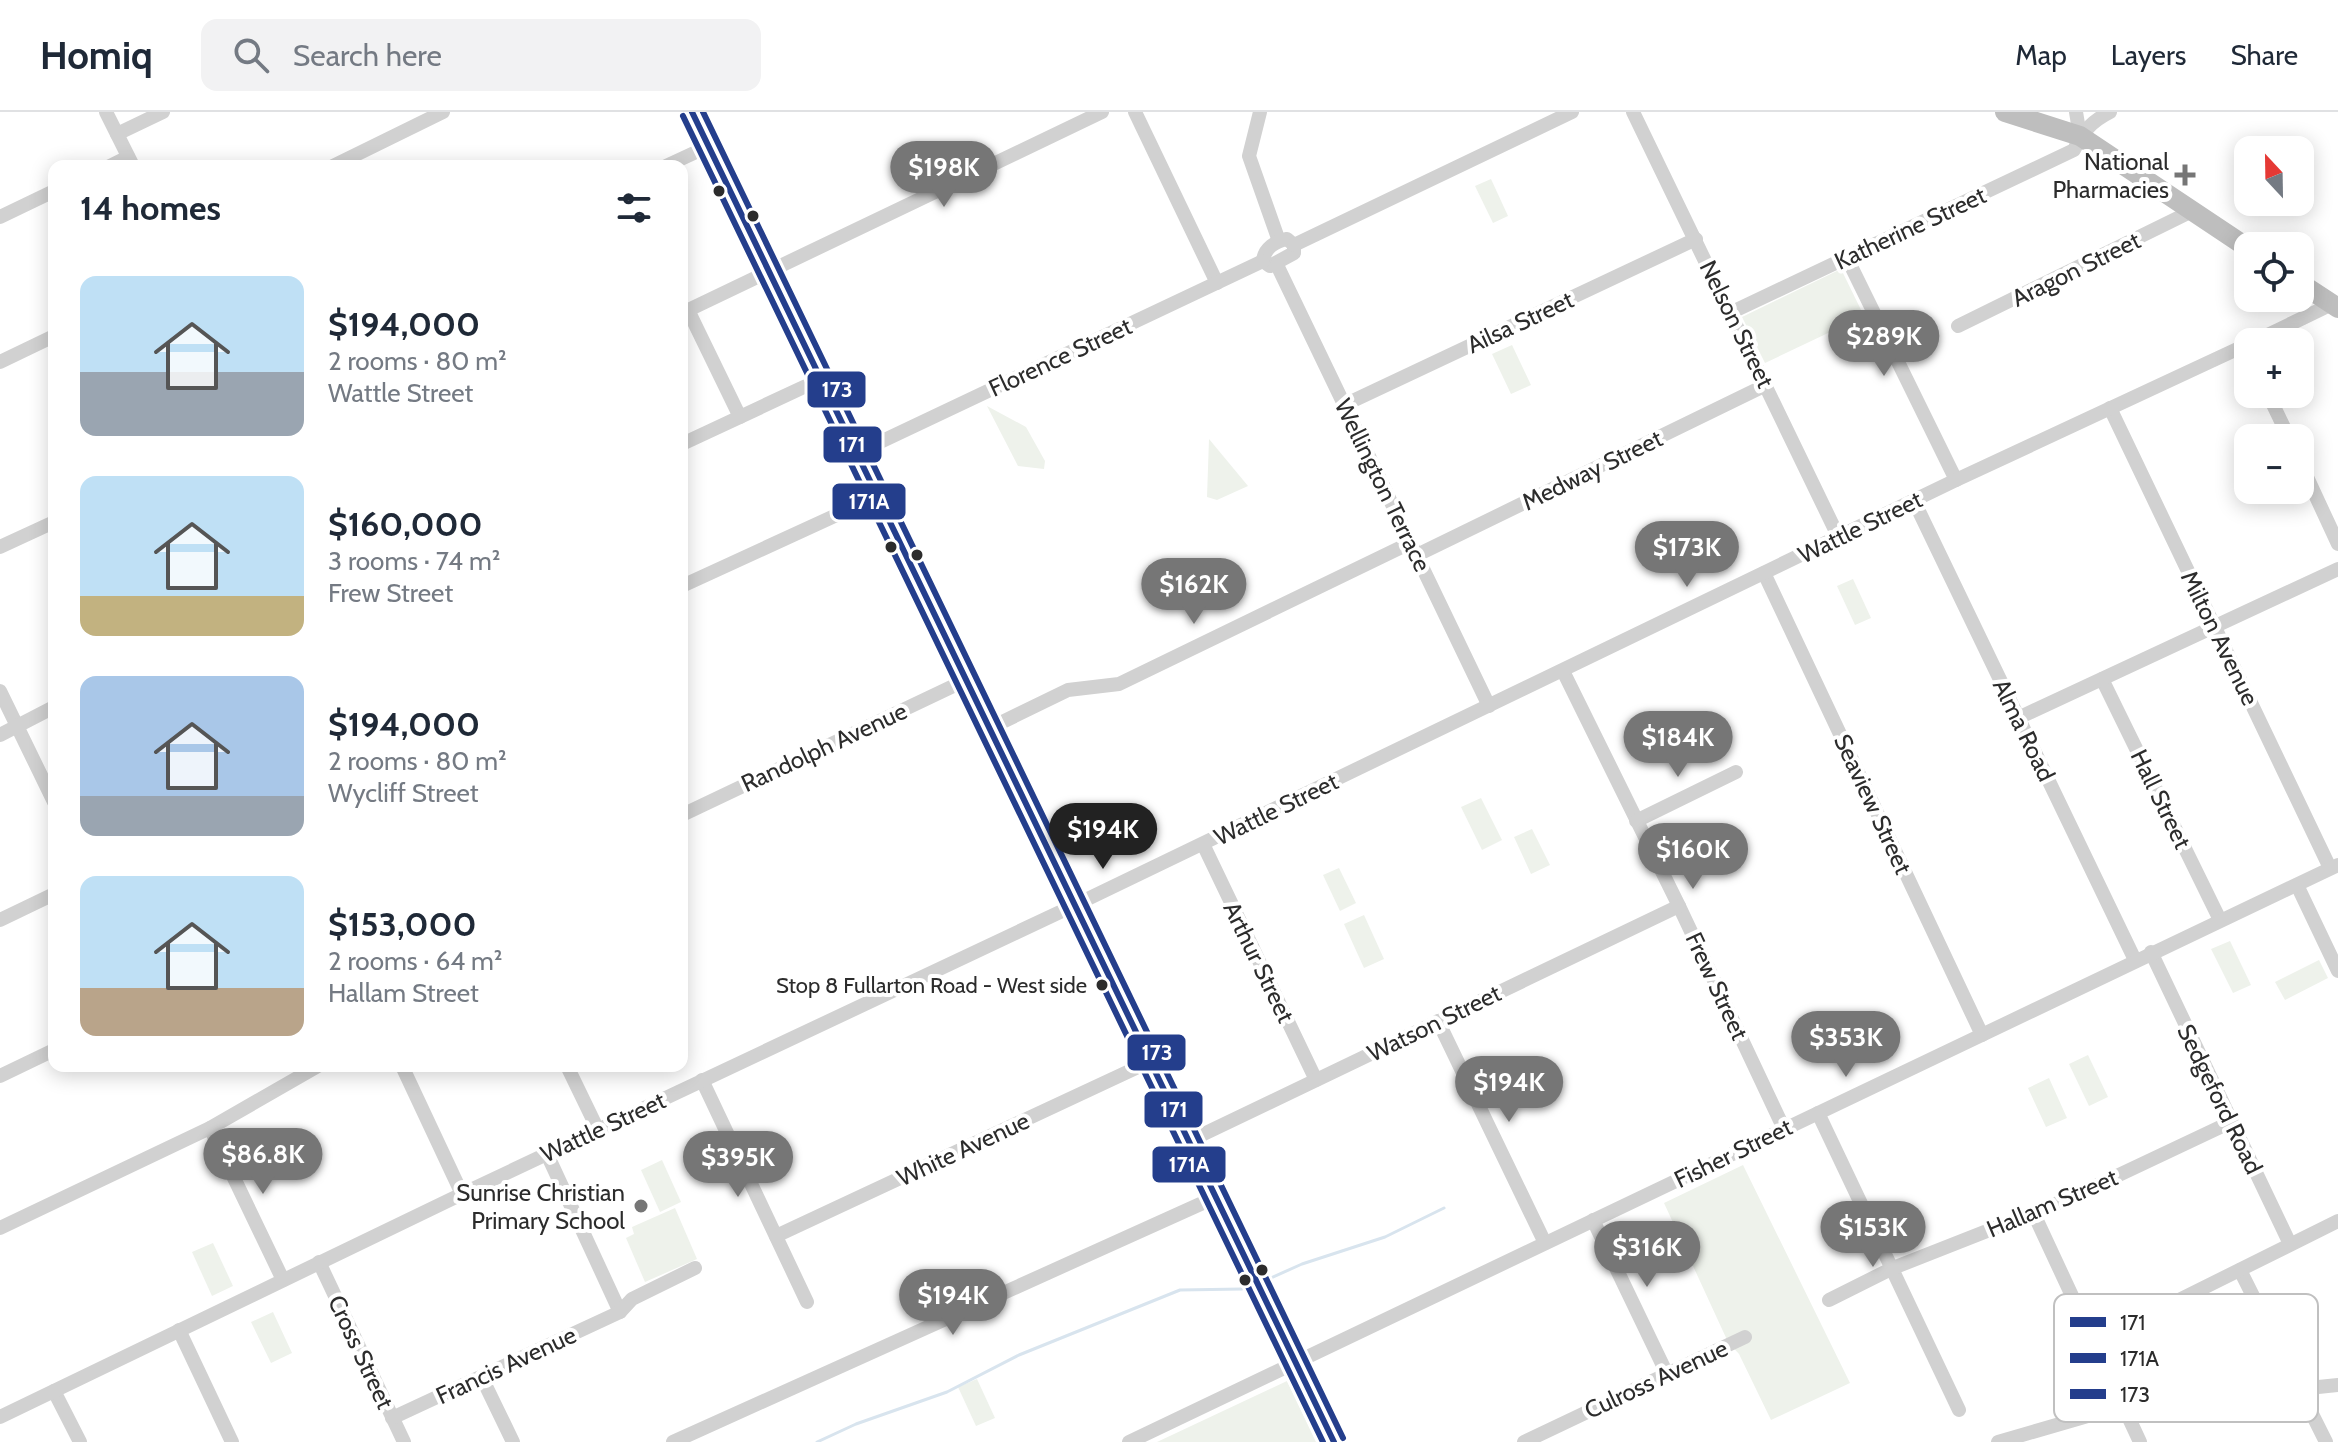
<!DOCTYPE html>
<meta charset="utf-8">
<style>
body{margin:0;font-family:Cabin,sans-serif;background:#f2f2f3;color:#1f2937;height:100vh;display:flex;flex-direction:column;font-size:30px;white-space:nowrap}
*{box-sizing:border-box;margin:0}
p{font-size:26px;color:#747a83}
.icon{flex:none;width:44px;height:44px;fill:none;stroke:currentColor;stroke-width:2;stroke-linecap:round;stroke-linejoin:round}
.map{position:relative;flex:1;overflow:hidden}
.side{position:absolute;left:48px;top:48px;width:640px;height:912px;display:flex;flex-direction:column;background:#fff;border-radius:16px;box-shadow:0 4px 20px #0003}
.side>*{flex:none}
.needle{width:52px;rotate:338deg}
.controls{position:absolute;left:2234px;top:24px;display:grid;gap:16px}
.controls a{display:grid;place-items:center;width:80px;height:80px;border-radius:16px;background:#fff;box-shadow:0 4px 20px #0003;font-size:40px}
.price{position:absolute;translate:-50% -68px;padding:0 18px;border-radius:28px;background:#767676;color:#fff;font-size:26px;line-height:52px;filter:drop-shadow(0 2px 4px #0008)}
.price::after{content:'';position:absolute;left:50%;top:48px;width:24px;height:18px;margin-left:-12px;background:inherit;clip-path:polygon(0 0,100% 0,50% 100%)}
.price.on{background:#222;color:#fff}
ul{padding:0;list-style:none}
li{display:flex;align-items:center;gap:24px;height:200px;padding:0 32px}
li span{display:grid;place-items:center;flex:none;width:224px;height:160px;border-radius:16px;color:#555}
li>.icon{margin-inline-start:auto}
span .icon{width:96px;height:96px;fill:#fffc;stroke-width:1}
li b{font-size:34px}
h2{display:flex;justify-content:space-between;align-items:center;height:96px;padding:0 32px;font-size:34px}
header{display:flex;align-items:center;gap:48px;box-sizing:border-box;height:112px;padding:0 40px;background:#fff;border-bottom:2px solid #e0e1e3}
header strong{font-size:38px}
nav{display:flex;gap:44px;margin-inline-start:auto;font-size:28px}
.search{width:560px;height:72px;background:#f2f2f3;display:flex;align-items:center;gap:20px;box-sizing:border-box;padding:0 28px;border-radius:16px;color:#747a83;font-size:30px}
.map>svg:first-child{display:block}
.green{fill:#eef2eb}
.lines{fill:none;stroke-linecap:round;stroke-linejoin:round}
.stream{stroke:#d8e4ee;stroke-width:3}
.minor{stroke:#d1d1d1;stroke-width:14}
.major{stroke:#c4c4c4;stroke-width:16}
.highway{stroke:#bebebe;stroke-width:20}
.bus-1-casing{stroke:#fff;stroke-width:12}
.bus-2-casing{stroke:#fff;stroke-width:12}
.bus-3-casing{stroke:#fff;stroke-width:12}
.bus-1{stroke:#243e8c;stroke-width:6}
.bus-2{stroke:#243e8c;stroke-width:6}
.bus-3{stroke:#243e8c;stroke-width:6}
.poi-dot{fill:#767676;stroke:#fff;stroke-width:3}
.bus-dot{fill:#2c2c2c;stroke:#fff;stroke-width:3}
.labels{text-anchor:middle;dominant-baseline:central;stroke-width:8;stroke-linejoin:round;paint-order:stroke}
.bus-label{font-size:22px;fill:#2c2c2c;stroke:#fff;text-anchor:end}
.poi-label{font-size:24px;fill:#2c2c2c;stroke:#fff;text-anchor:end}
.street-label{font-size:24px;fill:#2c2c2c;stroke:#fff}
.key{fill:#fff;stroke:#c0c0c0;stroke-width:2}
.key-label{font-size:22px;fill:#2c2c2c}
.line-badge{stroke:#fff;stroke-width:3}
.badge-label{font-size:22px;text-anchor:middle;font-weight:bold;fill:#fff}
</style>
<header>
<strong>Homiq</strong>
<div class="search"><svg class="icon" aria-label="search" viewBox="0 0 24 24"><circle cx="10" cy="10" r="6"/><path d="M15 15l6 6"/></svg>Search here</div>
<nav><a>Map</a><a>Layers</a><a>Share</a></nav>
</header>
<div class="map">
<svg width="2338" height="1330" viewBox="0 0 2338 1330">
<rect width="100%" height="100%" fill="#fff"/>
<g class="green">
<path d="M1491 67 1508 104 1493 111 1475 74Z"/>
<path d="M1841 157 1864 204 1765 251 1742 205Z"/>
<path d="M1512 233 1531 273 1511 282 1492 242Z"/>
<path d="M987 294 1026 315 1045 349 1044 357 1018 354Z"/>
<path d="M1209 327 1248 374 1217 388 1207 385Z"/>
<path d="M1853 467 1871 506 1855 513 1837 474Z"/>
<path d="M1481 686 1502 728 1482 738 1461 695Z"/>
<path d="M1532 717 1550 753 1531 762 1514 725Z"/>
<path d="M1339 756 1356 791 1340 799 1323 763Z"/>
<path d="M1364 803 1384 847 1364 856 1344 812Z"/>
<path d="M2230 829 2251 873 2233 881 2211 837Z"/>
<path d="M2319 848 2328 866 2285 888 2275 870Z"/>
<path d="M2088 943 2108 985 2089 994 2069 952Z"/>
<path d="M2049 966 2067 1006 2046 1015 2028 976Z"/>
<path d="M662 1048 681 1090 660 1100 641 1058Z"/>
<path d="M1743 1053 1850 1271 1771 1308 1739 1242 1728 1230 1664 1091Z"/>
<path d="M675 1096 697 1147 645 1170 626 1126 634 1122 632 1115Z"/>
<path d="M213 1131 233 1174 212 1184 192 1140Z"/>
<path d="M273 1200 292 1241 271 1251 251 1210Z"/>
<path d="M977 1267 995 1306 976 1314 958 1275Z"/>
<path d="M1287 1269 1316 1330H1157Z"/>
</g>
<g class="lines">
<g class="stream">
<path d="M1264 1169 1302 1152 1385 1125 1444 1096"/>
<path d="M817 1330 856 1312 947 1280 1019 1243 1180 1178 1242 1177"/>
</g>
<g class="minor">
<path d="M106 0 133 54"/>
<path d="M1135 0 1217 171"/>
<path d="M1260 0 1249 44 1279 129"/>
<path d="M1633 0 1839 426"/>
<path d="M2076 0 2080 24"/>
<path d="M117 22 163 0"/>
<path d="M110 54 128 45"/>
<path d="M333 54 443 0"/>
<path d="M666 54 709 34"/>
<path d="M0 105 54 79"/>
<path d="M1287 127 1294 133V141L1270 154 1263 149C1264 136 1276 129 1287 127Z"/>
<path d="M1294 133 1572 0"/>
<path d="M1847 146 1956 368"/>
<path d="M1277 153 1489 594"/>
<path d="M688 198 740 305"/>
<path d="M1732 200 2074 38C2082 20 2092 9 2110 0"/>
<path d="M682 201 1102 0"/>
<path d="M1958 214 2192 99"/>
<path d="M2253 230 2332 192"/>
<path d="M0 250 54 224"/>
<path d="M2268 282 2289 326"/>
<path d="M1344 293 1696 127"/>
<path d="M2110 296 2330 756"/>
<path d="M682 332 821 267"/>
<path d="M857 341 1263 149"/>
<path d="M2300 350 2338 432"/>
<path d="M1914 389 2135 848"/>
<path d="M0 435 54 410"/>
<path d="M1417 443 1766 273"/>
<path d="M1764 461 1982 923"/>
<path d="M682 474 878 384"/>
<path d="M1563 559 1679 794 1784 1017"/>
<path d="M2102 567 2220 808"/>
<path d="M0 579 54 690"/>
<path d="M2018 606 2338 457"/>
<path d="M990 616 1068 578 1119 572 1410 431"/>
<path d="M0 623 54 595"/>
<path d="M682 703 966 568"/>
<path d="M1636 709 1736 660"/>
<path d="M1203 732 1316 968"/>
<path d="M2297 773 2338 859"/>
<path d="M0 808 54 782"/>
<path d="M2151 840 2290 1132"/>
<path d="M1438 909 1545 1131"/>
<path d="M402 954 462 1082"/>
<path d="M567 954 598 1018"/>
<path d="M0 964 54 938"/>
<path d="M702 968 807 1190"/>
<path d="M1818 1001 1959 1298"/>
<path d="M210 1016 283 1168"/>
<path d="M1189 1029 1679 794"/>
<path d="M547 1042 620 1200"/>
<path d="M2033 1100 2140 1330"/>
<path d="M1593 1108 1667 1262"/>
<path d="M0 1116 210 1016 318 954"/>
<path d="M776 1124 1151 949"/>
<path d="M319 1150 404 1330"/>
<path d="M2240 1158 2326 1330"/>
<path d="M1829 1188 1893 1156 2068 1087 2231 1010"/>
<path d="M2167 1194 2338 1109"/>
<path d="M179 1218 232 1330"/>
<path d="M482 1266 513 1330"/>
<path d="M2299 1277 2338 1273"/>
<path d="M54 1279 80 1330"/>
<path d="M0 1305 462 1082 1075 793 1956 368 2248 232"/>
<path d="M392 1306 620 1200 632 1187 695 1156"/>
<path d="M673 1330 1216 1085"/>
<path d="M1129 1330 2338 753"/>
<path d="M1524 1330 1745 1225"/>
<path d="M1998 1330 2122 1294"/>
</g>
<path class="major" d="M692 0 1334 1330"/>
<g class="highway">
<path d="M2005 0 2080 24 2248 136"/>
<path d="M2300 171 2338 196"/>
</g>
<g class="bus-1-casing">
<path id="bus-1" d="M692 0 1334 1330"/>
</g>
<g class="bus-2-casing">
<path id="bus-2" d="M683 4 1323 1330"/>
</g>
<g class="bus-3-casing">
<path id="bus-3" d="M703 0 1343 1326"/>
</g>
<use href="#bus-1" class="bus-1"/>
<use href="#bus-2" class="bus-2"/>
<use href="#bus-3" class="bus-3"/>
</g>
<g class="poi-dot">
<path d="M2181 51h8v8h8v8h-8v8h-8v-8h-8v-8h8z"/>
<circle cx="641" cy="1094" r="8"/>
</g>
<g class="bus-dot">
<circle cx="719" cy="79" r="7"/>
<circle cx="753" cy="104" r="7"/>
<circle cx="891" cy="435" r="7"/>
<circle cx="917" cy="443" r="7"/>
<circle cx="1102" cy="873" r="7"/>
<circle cx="1262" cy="1158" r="7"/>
<circle cx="1245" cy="1168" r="7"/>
</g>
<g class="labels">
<g class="bus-label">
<text x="1087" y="873">Stop 8 Fullarton Road - West side</text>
</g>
<g class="poi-label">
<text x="2169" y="49">National<tspan x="2169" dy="28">Pharmacies</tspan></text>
<text x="625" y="1080">Sunrise Christian<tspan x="625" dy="28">Primary School</tspan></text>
</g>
<g class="street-label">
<text transform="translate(1910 116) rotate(-25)">Katherine Street</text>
<text transform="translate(2076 157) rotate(-26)">Aragon Street</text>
<text transform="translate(1520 210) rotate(-25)">Ailsa Street</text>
<text transform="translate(1737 212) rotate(64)">Nelson Street</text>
<text transform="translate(1060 245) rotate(-25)">Florence Street</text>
<text transform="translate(1592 358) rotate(-26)">Medway Street</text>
<text transform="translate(1383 373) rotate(64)">Wellington Terrace</text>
<text transform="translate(1860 415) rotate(-26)">Wattle Street</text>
<text transform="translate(2220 526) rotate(64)">Milton Avenue</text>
<text transform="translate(2024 618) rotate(64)">Alma Road</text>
<text transform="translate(824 635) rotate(-25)">Randolph Avenue</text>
<text transform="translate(2161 687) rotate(64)">Hall Street</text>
<text transform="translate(1873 692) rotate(65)">Seaview Street</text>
<text transform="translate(1276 697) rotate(-26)">Wattle Street</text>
<text transform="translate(1259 850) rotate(64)">Arthur Street</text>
<text transform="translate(1717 874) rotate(65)">Frew Street</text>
<text transform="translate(1434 911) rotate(-26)">Watson Street</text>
<text transform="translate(2220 987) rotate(64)">Sedgeford Road</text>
<text transform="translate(603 1015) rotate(-25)">Wattle Street</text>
<text transform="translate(963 1037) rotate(-25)">White Avenue</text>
<text transform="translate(1733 1041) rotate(-26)">Fisher Street</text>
<text transform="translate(2052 1091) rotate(-23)">Hallam Street</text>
<text transform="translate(361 1240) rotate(65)">Cross Street</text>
<text transform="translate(506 1253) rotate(-25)">Francis Avenue</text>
<text transform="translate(1656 1267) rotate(-25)">Culross Avenue</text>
</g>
</g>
<rect x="2054" y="1182" width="264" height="128" rx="12" class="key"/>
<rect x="2070" y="1205" width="36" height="10" fill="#243e8c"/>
<rect x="2070" y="1241" width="36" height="10" fill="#243e8c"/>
<rect x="2070" y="1277" width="36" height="10" fill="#243e8c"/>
<g class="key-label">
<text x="2120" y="1218">171</text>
<text x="2120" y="1254">171A</text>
<text x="2120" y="1290">173</text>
</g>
<g class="line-badge">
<rect x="806" y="258" width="61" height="39" rx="8" fill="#243e8c"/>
<rect x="822" y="313" width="61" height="39" rx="8" fill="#243e8c"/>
<rect x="831" y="370" width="76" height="39" rx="8" fill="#243e8c"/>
<rect x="1126" y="921" width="61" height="39" rx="8" fill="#243e8c"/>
<rect x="1143" y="978" width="61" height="39" rx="8" fill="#243e8c"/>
<rect x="1151" y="1033" width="76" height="39" rx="8" fill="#243e8c"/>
</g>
<g class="badge-label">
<text x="837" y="285">173</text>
<text x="852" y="340">171</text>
<text x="869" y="397">171A</text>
<text x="1157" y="948">173</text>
<text x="1174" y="1005">171</text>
<text x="1189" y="1060">171A</text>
</g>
</svg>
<div class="controls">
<a><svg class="needle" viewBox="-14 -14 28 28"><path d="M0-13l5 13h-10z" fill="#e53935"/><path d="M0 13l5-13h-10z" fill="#747a83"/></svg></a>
<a><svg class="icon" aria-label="locate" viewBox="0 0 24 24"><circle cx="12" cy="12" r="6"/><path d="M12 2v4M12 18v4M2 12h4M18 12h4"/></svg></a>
<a>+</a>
<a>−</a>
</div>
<b class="price" style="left:944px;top:97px">$198K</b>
<b class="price" style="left:1884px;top:266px">$289K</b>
<b class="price" style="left:1687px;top:477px">$173K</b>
<b class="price" style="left:1194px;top:514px">$162K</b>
<b class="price" style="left:1678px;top:667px">$184K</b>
<b class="price on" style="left:1103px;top:759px">$194K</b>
<b class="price" style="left:1693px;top:779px">$160K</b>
<b class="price" style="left:1846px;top:967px">$353K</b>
<b class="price" style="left:1509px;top:1012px">$194K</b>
<b class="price" style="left:263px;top:1084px">$86.8K</b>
<b class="price" style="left:738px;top:1087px">$395K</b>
<b class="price" style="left:1873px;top:1157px">$153K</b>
<b class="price" style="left:1647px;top:1177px">$316K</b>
<b class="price" style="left:953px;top:1225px">$194K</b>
<section class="side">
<h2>14 homes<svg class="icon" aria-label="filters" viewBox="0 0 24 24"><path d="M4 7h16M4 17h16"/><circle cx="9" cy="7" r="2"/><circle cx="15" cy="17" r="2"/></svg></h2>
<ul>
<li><span style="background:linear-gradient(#bfe0f5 60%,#9aa5b1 0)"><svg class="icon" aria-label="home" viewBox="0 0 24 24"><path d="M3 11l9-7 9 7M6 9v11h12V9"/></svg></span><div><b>$194,000</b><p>2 rooms · 80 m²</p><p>Wattle Street</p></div></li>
<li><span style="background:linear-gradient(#bfe0f5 75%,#c2b280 0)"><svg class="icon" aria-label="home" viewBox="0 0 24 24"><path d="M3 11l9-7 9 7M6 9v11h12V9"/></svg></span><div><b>$160,000</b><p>3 rooms · 74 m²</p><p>Frew Street</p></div></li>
<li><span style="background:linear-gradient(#a9c7e8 75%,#9aa5b1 0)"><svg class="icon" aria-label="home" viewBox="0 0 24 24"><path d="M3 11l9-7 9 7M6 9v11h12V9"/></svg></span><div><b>$194,000</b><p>2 rooms · 80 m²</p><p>Wycliff Street</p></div></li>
<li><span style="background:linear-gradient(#bfe0f5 70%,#b9a48a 0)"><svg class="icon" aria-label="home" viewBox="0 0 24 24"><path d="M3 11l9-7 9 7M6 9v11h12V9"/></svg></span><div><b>$153,000</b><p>2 rooms · 64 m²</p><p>Hallam Street</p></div></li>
</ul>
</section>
</div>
